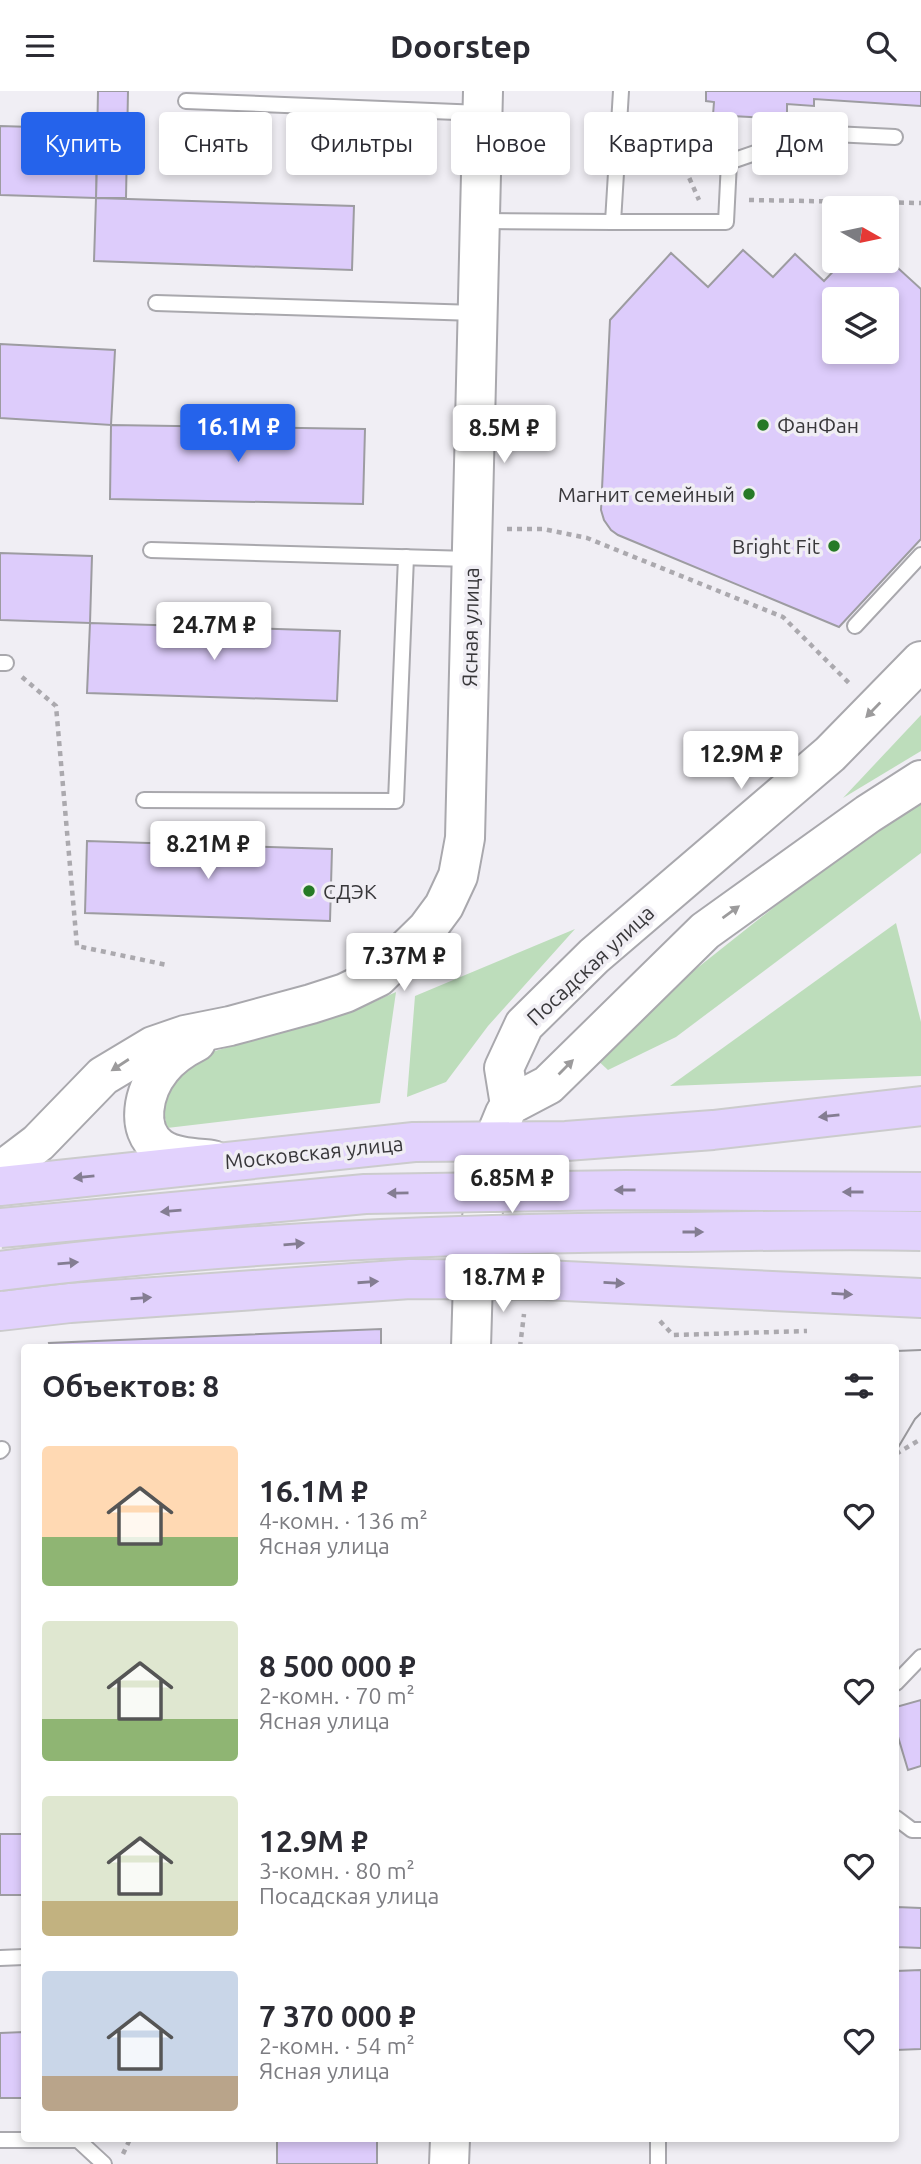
<!DOCTYPE html>
<html lang="ru">
<meta charset="utf-8">
<style>
body{margin:0;font-family:Ubuntu,sans-serif;background:#f2f2f3;color:#2b2b33;height:100vh;display:flex;flex-direction:column;font-size:26px;white-space:nowrap}
*{box-sizing:border-box;margin:0}
p{font-size:23px;color:#7c7c81}
.icon{flex:none;width:38px;height:38px;fill:none;stroke:currentColor;stroke-width:2;stroke-linecap:round;stroke-linejoin:round}
.map{position:relative;flex:1;overflow:hidden}
.drawer{position:absolute;left:21px;top:1253px;width:878px;height:798px;display:flex;flex-direction:column;background:#fff;border-radius:7px;box-shadow:0 4px 10px #0003}
.drawer>*{flex:none}
.top-card{position:absolute;left:21px;top:21px;width:880px;height:63px;display:flex;gap:14px}
.needle{width:46px;rotate:99deg}
.controls{position:absolute;left:822px;top:105px;display:grid;gap:14px}
.controls a{display:grid;place-items:center;width:77px;height:77px;border-radius:7px;background:#fff;box-shadow:0 4px 10px #0003;font-size:35px}
.price{position:absolute;translate:-50% -60px;padding:0 16px;border-radius:7px;background:#fff;color:#222;font-size:23px;line-height:46px;filter:drop-shadow(0 2px 4px #0008)}
.price::after{content:'';position:absolute;left:50%;top:42px;width:21px;height:16px;margin-left:-10px;background:inherit;clip-path:polygon(0 0,100% 0,50% 100%)}
.price.selected{background:#2563eb;color:#fff}
ul{padding:0;list-style:none}
li{display:flex;align-items:center;gap:21px;height:175px;padding:0 21px}
li span{display:grid;place-items:center;flex:none;width:196px;height:140px;border-radius:7px;color:#555}
li>.icon{margin-inline-start:auto}
span .icon{width:84px;height:84px;fill:#fffc;stroke-width:1}
li b{font-size:30px}
h2{display:flex;justify-content:space-between;align-items:center;height:84px;padding:0 21px;font-size:30px}
.tag{padding:0 24px;border-radius:7px;background:#fff;box-shadow:0 4px 10px #0003;font-size:24px;line-height:63px}
.tag.selected{background:#2563eb;color:#fff}
header{display:flex;justify-content:space-between;align-items:center;height:91px;padding:0 21px;background:#fff;font-size:32px;font-weight:700}
.map>svg:first-child{display:block}
.green{fill:#bdddbb}
.building{fill:#ddccfb;stroke:#9d9ca1;stroke-width:2;fill-rule:evenodd}
.lines{fill:none;stroke-linecap:round;stroke-linejoin:round}
.lane-casing{stroke:#a9a8ad;stroke-width:18}
.secondary-casing{stroke:#a9a8ad;stroke-width:42}
.primary-casing{stroke:#cbcbcc;stroke-width:42}
.path{stroke:#aba9ae;stroke-width:4.5;stroke-dasharray:5 5;stroke-linecap:butt}
.lane{stroke:#fff;stroke-width:14}
.secondary{stroke:#fff;stroke-width:38}
.primary{stroke:#e2d2fd;stroke-width:38}
.tram{stroke:#9a999d;stroke-width:2}
.primary-bridge-casing{stroke:#cbcbcc;stroke-width:42;stroke-linecap:butt}
.primary-bridge{stroke:#e2d2fd;stroke-width:38}
.oneway{fill:#9c9b9c}
.oneway2{fill:#847d92}
.poi-dot{fill:#267a26;stroke:#f0eef4;stroke-width:2.5}
.labels{text-anchor:middle;dominant-baseline:central;stroke-width:7;stroke-linejoin:round;paint-order:stroke}
.poi-label{font-size:21px;fill:#38373a;stroke:#f0eef4;text-anchor:start}
.street-label{font-size:21px;fill:#38373a;stroke:#f0eef4}
</style>
<header><svg class="icon" aria-label="menu" viewBox="0 0 24 24"><path d="M4 6h16M4 12h16M4 18h16"/></svg>Doorstep<svg class="icon" aria-label="search" viewBox="0 0 24 24"><circle cx="10" cy="10" r="6"/><path d="M15 15l6 6"/></svg></header>
<div class="map">
<svg width="921" height="2073" viewBox="0 0 921 2073">
<rect width="100%" height="100%" fill="#f0eef4"/>
<g class="green">
<path d="M921 624V660L843 707Z"/>
<path d="M921 705V762L676 946 608 979 594 966 643 920 899 717Z"/>
<path d="M896 832 921 931V985L670 995Z"/>
<path d="M575 838 488 935 446 991 407 1006 415 905Z"/>
<path d="M396 901 380 1012 167 1037 163 1016 165 996 187 968 351 921Z"/>
</g>
<g class="building">
<path d="M98 0H128L126 107H96Z"/>
<path d="M706 0H921V15L814 8V15L787 13V28L713 24 714 11 706 10Z"/>
<path d="M0 35 97 38 96 107 0 104Z"/>
<path d="M96 107 354 115 352 179 94 170Z"/>
<path d="M743 159 773 186 795 163 824 190 843 170H887V167L921 198V448L839 536 618 444 611 439 604 429 601 419 610 229 671 162 708 196ZM835 208H887V261H835Z"/>
<path d="M0 253 115 259 111 334 0 327Z"/>
<path d="M111 334 365 338 363 413 110 408Z"/>
<path d="M0 462 92 465 90 532 0 529Z"/>
<path d="M90 532 340 540 337 610 87 602Z"/>
<path d="M87 750 332 758 330 830 85 822Z"/>
<path d="M381 1238V1256H50L49 1252Z"/>
<path d="M921 1609V1675L908 1679 896 1639V1616Z"/>
<rect x="0" y="1743" width="24" height="61"/>
<path d="M896 1816 921 1817V1857L896 1856Z"/>
<path d="M921 1879V1958L896 1959V1880Z"/>
<path d="M24 1941V2007H0V1942Z"/>
<rect x="277" y="2048" width="100" height="25"/>
</g>
<g class="lines">
<g class="lane-casing">
<g id="lane">
<path d="M186 10 481 22"/>
<path d="M482 130 613 131 621 0"/>
<path d="M613 131H726L729 71 813 42 895 46"/>
<path d="M156 212 476 222"/>
<path d="M151 459 470 468"/>
<path d="M855 535 921 464"/>
<path d="M0 572H6"/>
<path d="M144 709 396 710 406 466"/>
<path d="M0 1360 2 1358"/>
<path d="M896 1592 921 1566"/>
<path d="M896 1727 912 1739H921"/>
<path d="M0 1867 24 1866"/>
<path d="M658 2048V2073"/>
<path d="M0 2049H78L104 2073"/>
</g>
</g>
<g class="secondary-casing">
<g id="secondary">
<path d="M196 951C182 958 171 965 161 978 144 999 134 1039 160 1057 175 1067 196 1067 213 1069"/>
<path d="M510 1014 504 977 524 934 594 865 830 663 921 570"/>
<path d="M510 1014 548 994 705 840 868 723 921 689"/>
<path d="M0 1081 38 1052 103 985 153 955 185 944 230 935 311 913 345 902 378 886 427 838 444 815 458 785 465 747 483 0"/>
<path d="M471 1256 473 1189 493 1051 505 1022"/>
<path d="M449 2073 450 2048"/>
</g>
</g>
<g class="primary-casing">
<g id="primary">
<path d="M0 1095 414 1051 566 1050 713 1039 921 1015"/>
<path d="M0 1220 70 1212 410 1188 544 1189 921 1207"/>
</g>
</g>
<g class="path">
<path d="M661 23 699 109"/>
<path d="M749 109 921 112"/>
<path d="M507 438H543L587 447 783 526 850 593"/>
<path d="M22 586 56 615 77 855 167 874"/>
<path d="M660 1230 673 1244 807 1240"/>
<path d="M520 1256 524 1223"/>
<path d="M896 1363 921 1348"/>
<path d="M123 2063 130 2048"/>
</g>
<use href="#lane" class="lane"/>
<use href="#secondary" class="secondary"/>
<use href="#primary" class="primary"/>
<g class="tram">
<path d="M896 1260 921 1259"/>
<path d="M896 1360 915 1328 921 1322"/>
</g>
<g class="primary-bridge-casing">
<g id="primary-bridge">
<path d="M0 1137 365 1103 626 1099 921 1101"/>
<path d="M0 1180C226 1151 455 1142 682 1141 762 1140 842 1138 921 1140"/>
</g>
</g>
<use href="#primary-bridge" class="primary-bridge"/>
</g>
<defs><path id="oneway-solid" d="M-6-.8H1V-3.2L6.5 0L1 3.2V.8H-6Z" transform="scale(1.75)"/></defs>
<g class="oneway">
<use href="#oneway-solid" transform="translate(873 619) rotate(134)"/>
<use href="#oneway-solid" transform="translate(731 821) rotate(-36)"/>
<use href="#oneway-solid" transform="translate(120 974) rotate(147)"/>
<use href="#oneway-solid" transform="translate(566 976) rotate(-45)"/>
</g>
<g class="oneway2">
<use href="#oneway-solid" transform="translate(829 1025) rotate(174)"/>
<use href="#oneway-solid" transform="translate(84 1086) rotate(174)"/>
<use href="#oneway-solid" transform="translate(625 1099) rotate(180)"/>
<use href="#oneway-solid" transform="translate(853 1101) rotate(-180)"/>
<use href="#oneway-solid" transform="translate(398 1102) rotate(179)"/>
<use href="#oneway-solid" transform="translate(171 1120) rotate(175)"/>
<use href="#oneway-solid" transform="translate(693 1141)"/>
<use href="#oneway-solid" transform="translate(294 1153) rotate(-5)"/>
<use href="#oneway-solid" transform="translate(68 1172) rotate(-5)"/>
<use href="#oneway-solid" transform="translate(368 1191) rotate(-4)"/>
<use href="#oneway-solid" transform="translate(614 1192) rotate(3)"/>
<use href="#oneway-solid" transform="translate(842 1203) rotate(3)"/>
<use href="#oneway-solid" transform="translate(141 1207) rotate(-4)"/>
</g>
<g class="poi-dot">
<circle cx="763" cy="334" r="7"/>
<circle cx="749" cy="403" r="7"/>
<circle cx="834" cy="455" r="7"/>
<circle cx="309" cy="800" r="7"/>
</g>
<g class="labels">
<g class="poi-label">
<text x="777" y="334">ФанФан</text>
<text x="735" y="403" text-anchor="end">Магнит семейный</text>
<text x="820" y="455" text-anchor="end">Bright Fit</text>
<text x="323" y="800">СДЭК</text>
</g>
<g class="street-label">
<text transform="translate(470 536) rotate(-89)">Ясная улица</text>
<text transform="translate(590 874) rotate(-43)">Посадская улица</text>
<text transform="translate(314 1061) rotate(-6)">Московская улица</text>
</g>
</g>
</svg>
<div class="controls">
<a><svg class="needle" viewBox="-14 -14 28 28"><path d="M0-13l5 13h-10z" fill="#e53935"/><path d="M0 13l5-13h-10z" fill="#7c7c81"/></svg></a>
<a><svg class="icon" aria-label="layers" viewBox="0 0 24 24"><path d="M12 4l9 5-9 5-9-5zM3 14l9 5 9-5"/></svg></a>
</div>
<b class="price selected" style="left:238px;top:373px">16.1M ₽</b>
<b class="price" style="left:504px;top:374px">8.5M ₽</b>
<b class="price" style="left:214px;top:571px">24.7M ₽</b>
<b class="price" style="left:741px;top:700px">12.9M ₽</b>
<b class="price" style="left:208px;top:790px">8.21M ₽</b>
<b class="price" style="left:404px;top:902px">7.37M ₽</b>
<b class="price" style="left:512px;top:1124px">6.85M ₽</b>
<b class="price" style="left:503px;top:1223px">18.7M ₽</b>
<div class="top-card">
<a class="tag selected">Купить</a>
<a class="tag">Снять</a>
<a class="tag">Фильтры</a>
<a class="tag">Новое</a>
<a class="tag">Квартира</a>
<a class="tag">Дом</a>
</div>
<section class="drawer">
<h2>Объектов: 8<svg class="icon" aria-label="filters" viewBox="0 0 24 24"><path d="M4 7h16M4 17h16"/><circle cx="9" cy="7" r="2"/><circle cx="15" cy="17" r="2"/></svg></h2>
<ul>
<li><span style="background:linear-gradient(#ffd9b3 65%,#8fb573 0)"><svg class="icon" aria-label="home" viewBox="0 0 24 24"><path d="M3 11l9-7 9 7M6 9v11h12V9"/></svg></span><div><b>16.1M ₽</b><p>4-комн. · 136 m²</p><p>Ясная улица</p></div><svg class="icon" aria-label="heart" viewBox="0 0 24 24"><path d="M12 20l-8-8c-3-5 5-10 8-4 3-6 11-1 8 4z"/></svg></li>
<li><span style="background:linear-gradient(#dfe7d0 70%,#8fb573 0)"><svg class="icon" aria-label="home" viewBox="0 0 24 24"><path d="M3 11l9-7 9 7M6 9v11h12V9"/></svg></span><div><b>8 500 000 ₽</b><p>2-комн. · 70 m²</p><p>Ясная улица</p></div><svg class="icon" aria-label="heart" viewBox="0 0 24 24"><path d="M12 20l-8-8c-3-5 5-10 8-4 3-6 11-1 8 4z"/></svg></li>
<li><span style="background:linear-gradient(#dfe7d0 75%,#c2b280 0)"><svg class="icon" aria-label="home" viewBox="0 0 24 24"><path d="M3 11l9-7 9 7M6 9v11h12V9"/></svg></span><div><b>12.9M ₽</b><p>3-комн. · 80 m²</p><p>Посадская улица</p></div><svg class="icon" aria-label="heart" viewBox="0 0 24 24"><path d="M12 20l-8-8c-3-5 5-10 8-4 3-6 11-1 8 4z"/></svg></li>
<li><span style="background:linear-gradient(#c9d6e8 75%,#b9a48a 0)"><svg class="icon" aria-label="home" viewBox="0 0 24 24"><path d="M3 11l9-7 9 7M6 9v11h12V9"/></svg></span><div><b>7 370 000 ₽</b><p>2-комн. · 54 m²</p><p>Ясная улица</p></div><svg class="icon" aria-label="heart" viewBox="0 0 24 24"><path d="M12 20l-8-8c-3-5 5-10 8-4 3-6 11-1 8 4z"/></svg></li>
</ul>
</section>
</div>
